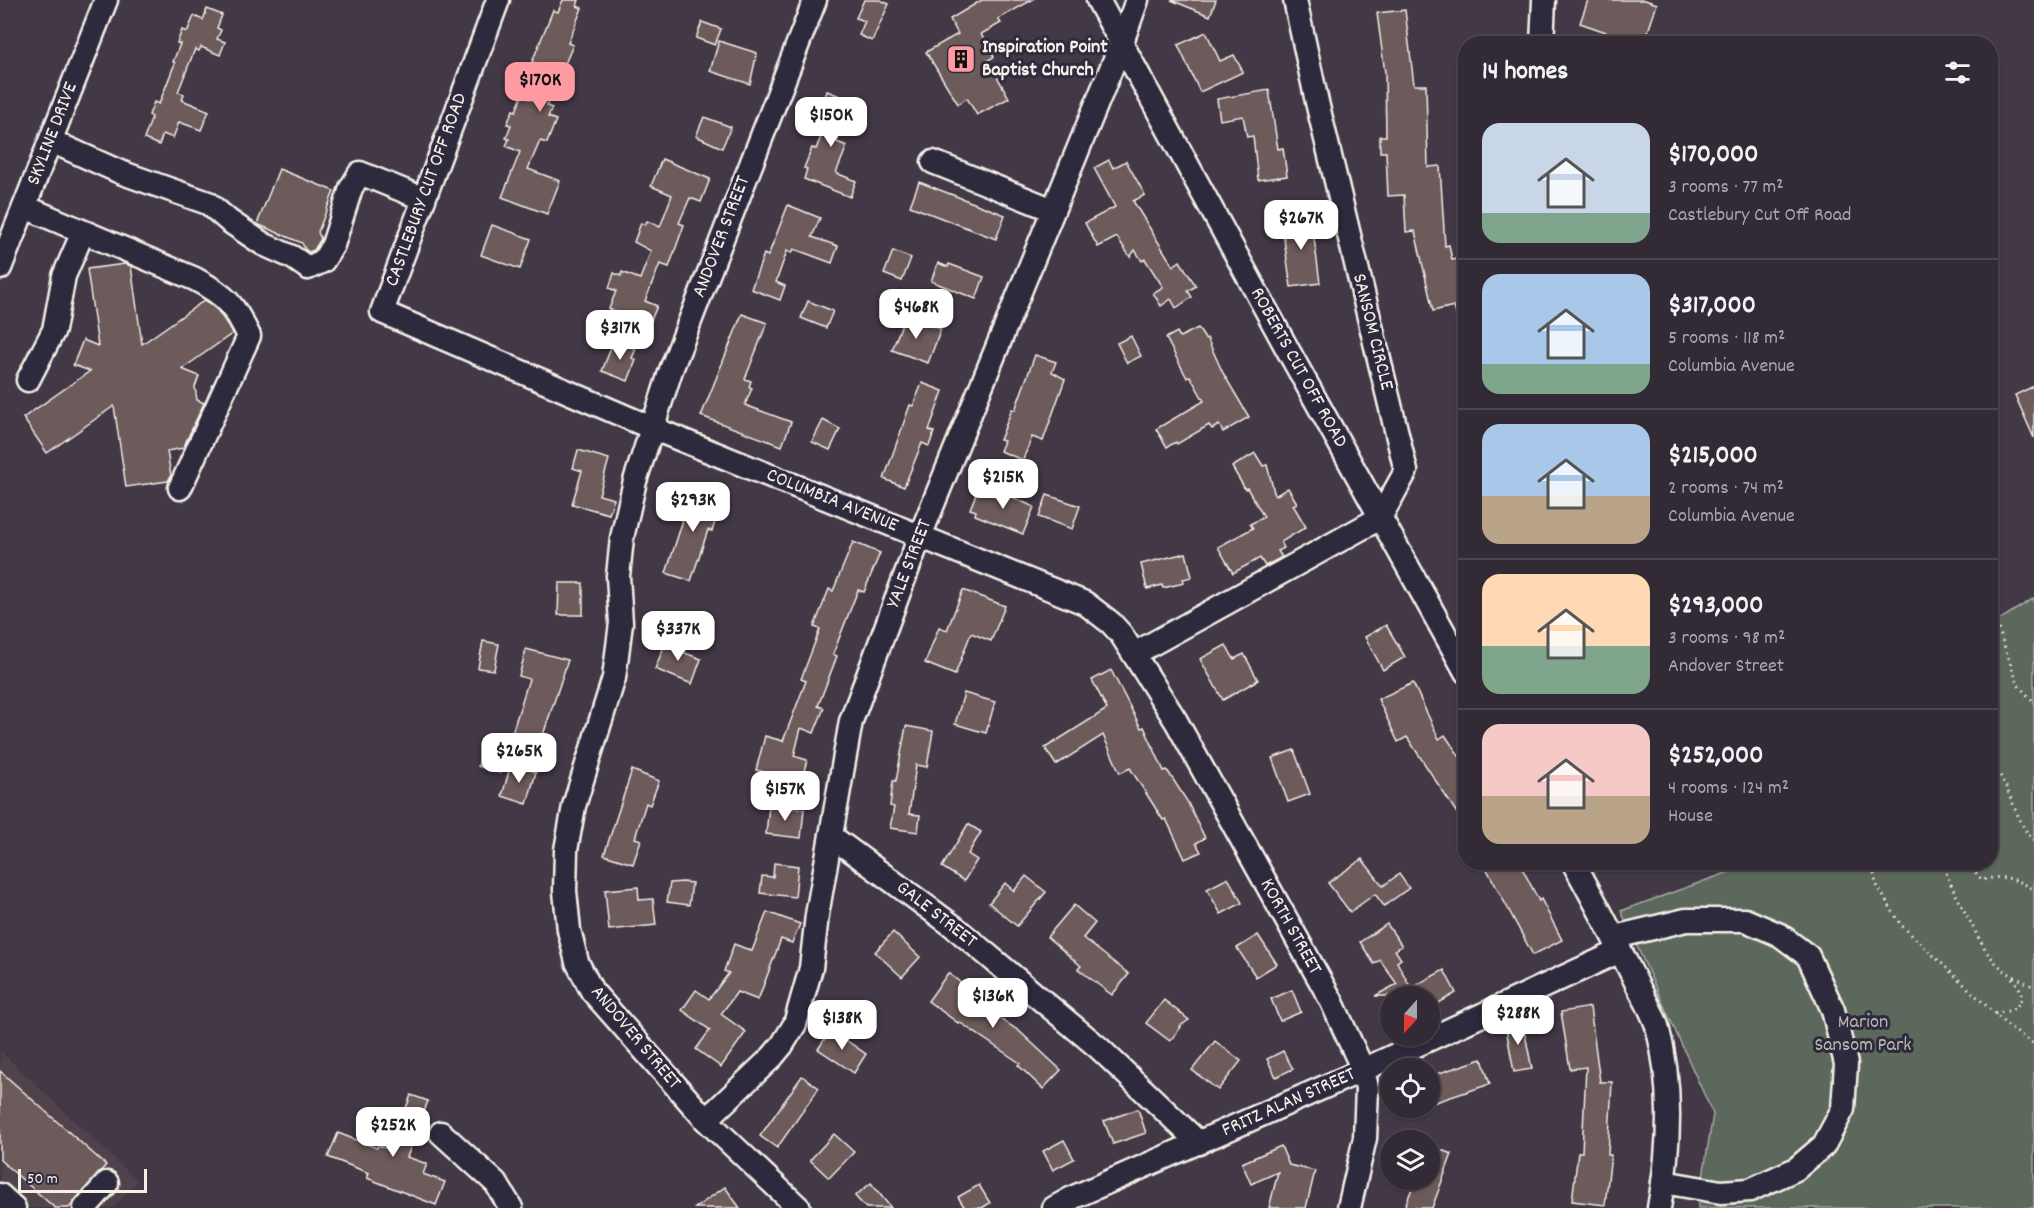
<!DOCTYPE html>
<meta charset="utf-8">
<style>
body{margin:0;font-family:Dekko,sans-serif;background:#3a323c;color:#f1f3f6;height:100vh;display:flex;flex-direction:column;font-size:22px;white-space:nowrap}
*{box-sizing:border-box;margin:0}
p{font-size:20px;color:#a8a7ac}
.icon{flex:none;width:33px;height:33px;fill:none;stroke:currentColor;stroke-width:2;stroke-linecap:round;stroke-linejoin:round}
.map{position:relative;flex:1;overflow:hidden}
.side{position:absolute;left:1458px;top:36px;width:540px;height:834px;display:flex;flex-direction:column;background:#322a34;border-radius:24px;box-shadow:0 2px 4px #0004,0 0 0 2px #4d464f}
.side>*{flex:none}
.needle{width:39px;rotate:201deg}
.fabs{position:absolute;left:1380px;top:986px;display:grid;gap:12px}
.fabs a{display:grid;place-items:center;width:60px;height:60px;border-radius:50%;background:#322a34;box-shadow:0 2px 4px #0004,0 0 0 2px #4d464f;font-size:30px}
.scale{position:absolute;left:18px;bottom:15px;width:129px;box-sizing:border-box;padding-left:6px;border:3px solid #f4f1e8;border-top:0;font-size:16px;line-height:21px;white-space:nowrap;color:#f4f1e8;-webkit-text-stroke:4px #2f2a3d;paint-order:stroke}
.price{position:absolute;translate:-50% -51px;padding:0 14px;border-radius:12px;background:#fff;color:#222;font-size:20px;line-height:39px;filter:drop-shadow(0 2px 3px #0008)}
.price::after{content:'';position:absolute;left:50%;top:36px;width:18px;height:14px;margin-left:-9px;background:inherit;clip-path:polygon(0 0,100% 0,50% 100%)}
.price.selected{background:#ff9aa2;color:#111}
ul{padding:0;list-style:none}
li{display:flex;align-items:center;gap:18px;height:150px;padding:0 24px}
li+li{border-top:2px solid #4d464f}
li span{display:grid;place-items:center;flex:none;width:168px;height:120px;border-radius:18px;color:#555}
li>.icon{margin-inline-start:auto}
span .icon{width:72px;height:72px;fill:#fffc;stroke-width:1}
li b{font-size:26px}
h2{display:flex;justify-content:space-between;align-items:center;height:72px;padding:0 24px;font-size:26px}
.map>svg:first-child{display:block}
.built{fill:#4f424c}
.green{fill:#5b675c;stroke:#a8aca2;stroke-width:1.5}
.building{fill:#6d5a5a;stroke:#f4f1e8;stroke-width:1.5}
.lines{fill:none;stroke-linecap:round;stroke-linejoin:round}
.minor-casing{stroke:#f4f1e8;stroke-width:27}
.path{stroke:#f4f1e8;stroke-width:3;stroke-dasharray:1.5 4.5;stroke-linecap:butt}
.minor{stroke:#2f2a3d;stroke-width:22}
.labels{text-anchor:middle;dominant-baseline:central;stroke-width:6;stroke-linejoin:round;paint-order:stroke}
.poi-label{font-size:20px;font-weight:bold;fill:#f4f1e8;stroke:#2f2a3d;text-anchor:start}
.street-label{font-size:20px;fill:#f4f1e8;stroke:#2f2a3d}
.park-label{font-size:20px;fill:#b7bab0;stroke:#2f2a3d}
</style>
<div class="map">
<svg width="2034" height="1208" viewBox="0 0 2034 1208">
<rect width="100%" height="100%" fill="#423846"/>
<filter id="ink" filterUnits="userSpaceOnUse"><feTurbulence type="fractalNoise" baseFrequency=".0167" numOctaves="2"/><feDisplacementMap in="SourceGraphic" scale="12" xChannelSelector="R" yChannelSelector="G"/><feConvolveMatrix kernelMatrix="1 2 1 2 8 2 1 2 1" color-interpolation-filters="sRGB"/></filter>
<g filter="url(#ink)">
<path class="built" d="M0 1051 138 1181 113 1208H0Z"/>
<path class="green" d="M2034 598V1208H1698L1713 1114 1621 911 1754 863 1990 862 1991 625Z"/>
<g class="building">
<path d="M563 0H579L577 6 582 8 568 43 573 45 547 106 552 108 548 117 556 120 547 143 540 141 528 169 560 181 547 214 502 197 520 152 506 146 509 139 506 138 511 125 507 124 513 110 516 111 522 96 532 100 545 67 532 62 553 10 558 12Z"/>
<path d="M864 0H880L889 4 872 41 859 35 865 21 856 18Z"/>
<path d="M982 0H1032L998 19 1001 23 981 34 994 57 988 60 1009 98 977 115 967 98 958 104 926 52 958 34 950 19Z"/>
<path d="M1171 0H1216L1210 16Z"/>
<path d="M1588 0H1645L1657 4 1644 44 1625 39 1624 44H1611L1603 41 1606 32 1580 23Z"/>
<path d="M207 9 222 15 217 28 221 30 217 39 225 42 220 55 201 47 199 51 195 49 178 92 184 94 182 100 209 111 201 130 179 122 173 138 163 134 159 145 144 139 152 117 149 115 154 102 159 104 175 63 173 62 180 44 177 43 182 30 187 32 194 16 203 20Z"/>
<path d="M1405 10 1414 85H1426L1428 167 1440 166 1445 246 1449 245 1452 260 1461 258 1466 280V333H1461L1454 306 1433 311 1415 231 1406 232 1404 195 1388 196 1386 152H1380V136H1386L1385 73 1377 13Z"/>
<path d="M702 22 721 29 715 45 696 38Z"/>
<path d="M1206 32 1220 61 1234 55 1243 72 1200 92 1178 45Z"/>
<path d="M719 41 757 53 750 84 710 71Z"/>
<path d="M1269 90 1278 149 1283 148 1287 176 1258 180 1253 136 1247 137 1243 116 1220 120 1217 99Z"/>
<path d="M827 91 853 101 837 142 847 146 836 173 856 181 850 197 804 179 807 169 804 168 812 148 816 149 829 117 818 113Z"/>
<path d="M704 117 731 127 722 148 696 136Z"/>
<path d="M662 159 710 179 701 202 690 198 679 223 684 225 669 267 660 264 645 301 657 306 649 325 609 309 616 291 609 288 614 273 621 276 622 272 640 279 651 251 634 242 641 223 645 225 647 221 660 227 672 195 651 186Z"/>
<path d="M1109 160 1113 168 1126 161 1145 195 1133 201 1173 266 1180 261 1196 286 1188 291 1192 297 1176 308 1171 299 1161 306 1153 293 1163 287 1145 259 1142 261 1135 250 1130 257 1117 237 1098 247 1085 223 1115 207 1094 168Z"/>
<path d="M279 169 334 191 318 232 321 239 314 250 309 252 305 249 302 243 257 224Z"/>
<path d="M919 182 1005 215 996 239 910 206Z"/>
<path d="M788 205 820 218 812 237 838 246 832 263 794 249 792 253 787 251 776 282 785 286 780 300 751 289 764 254 768 256Z"/>
<path d="M1311 215 1320 283 1291 287 1281 219Z"/>
<path d="M492 225 531 239 520 269 481 255Z"/>
<path d="M893 251 911 258 902 281 884 274Z"/>
<path d="M938 263 948 267 949 264 984 277 976 299 931 281Z"/>
<path d="M125 264 131 266 142 344 205 300 218 311 233 333 182 369 199 376 195 387 197 400 204 403 183 448 167 451 171 476 168 481 126 487 114 406 47 453 23 418 90 371 73 365 83 340 98 346 87 269Z"/>
<path d="M808 301 833 311 826 328 801 318Z"/>
<path d="M742 314 767 323 745 379 751 381 749 387 752 388 745 405 791 422 782 446 701 416Z"/>
<path d="M905 316 941 329 928 363 892 350Z"/>
<path d="M1198 328 1205 339 1207 338 1223 373 1249 417 1223 432 1219 425 1212 429 1209 425 1177 444 1176 442 1167 447 1156 429 1204 401 1190 376 1187 378 1166 338 1177 332 1180 337Z"/>
<path d="M1131 336 1141 356 1127 363 1117 343Z"/>
<path d="M614 340 636 349 632 358 636 360 628 381 602 371Z"/>
<path d="M1035 355 1056 362 1052 372 1065 379 1043 441 1032 437 1023 460 1000 451 1004 441 1000 440 1012 409 1015 410Z"/>
<path d="M922 383 943 391 929 430 934 432 929 446 922 443 904 487 884 479 910 405 913 406Z"/>
<path d="M2034 386V438L2015 395Z"/>
<path d="M823 420 840 429 830 450 812 442Z"/>
<path d="M578 450 609 459 599 495 614 499 609 514 572 504 582 471 573 468Z"/>
<path d="M1255 453 1263 466 1267 465 1275 496 1288 488 1297 503 1293 505 1306 527 1281 542 1284 548 1278 551 1282 557 1265 566 1260 558 1233 573 1218 547 1253 528 1250 524 1264 517 1247 488 1245 489 1232 467Z"/>
<path d="M693 485 713 492 708 504 720 508 712 531 708 530 691 581 666 573 683 520 680 519Z"/>
<path d="M978 489 999 497 1001 492 1034 507 1023 534 975 515 976 511 970 509Z"/>
<path d="M1047 495 1080 506 1072 529 1039 517Z"/>
<path d="M853 542 880 553 864 592 858 590 833 654 837 656 818 706 824 708 814 733 801 728 794 756 807 760 801 782 756 770 765 736 783 741 806 681 801 679 820 629 814 627 829 589 833 591Z"/>
<path d="M1186 553 1192 577 1183 579 1184 583 1163 588 1162 585 1147 589 1141 564Z"/>
<path d="M559 583H583V615H558Z"/>
<path d="M963 590 1005 606 991 641 971 633 955 675 925 663 939 627 947 630Z"/>
<path d="M1386 625 1405 657 1383 670 1365 637Z"/>
<path d="M667 639 687 647 685 653 701 659 692 684 655 669Z"/>
<path d="M483 641 499 644 494 670 478 668Z"/>
<path d="M1226 645 1234 659 1244 654 1258 680 1223 700 1200 659Z"/>
<path d="M526 649 568 660 541 741 512 733 529 679 519 676Z"/>
<path d="M1111 670 1141 728 1144 727 1164 771 1167 770 1187 801 1205 838 1196 843 1201 852 1185 859 1166 819 1163 820 1130 768 1120 773 1103 735 1056 765 1045 748 1107 709 1092 680Z"/>
<path d="M1413 683 1439 739 1445 735 1466 766V827L1407 737 1398 742 1378 699Z"/>
<path d="M964 693 995 702 986 733 955 724Z"/>
<path d="M906 726 933 731 927 767 916 765 909 814 920 815 918 832 890 828 894 807 890 806 893 781H896Z"/>
<path d="M1294 750 1310 794 1288 802 1272 758Z"/>
<path d="M482 753 505 759 500 773 478 766Z"/>
<path d="M511 764 536 772 527 804 502 796Z"/>
<path d="M632 770 659 781 650 805 646 803 635 838 641 840 633 864 604 855Z"/>
<path d="M769 806 804 809 801 838 766 834Z"/>
<path d="M968 824 981 832 968 854 977 860 964 881 942 867Z"/>
<path d="M1362 859 1383 886 1399 874 1409 888 1384 906 1375 894 1350 912 1328 883Z"/>
<path d="M1483 862H1519L1539 901 1541 899 1562 940 1533 955Z"/>
<path d="M774 863 798 866 795 897 760 893 762 876 773 877Z"/>
<path d="M1026 876 1046 892 1017 926 989 903 1005 883 1014 891Z"/>
<path d="M1228 878 1242 903 1221 914 1207 889Z"/>
<path d="M683 882 692 883 689 905 667 902 670 883Z"/>
<path d="M638 887 639 900 653 899 656 925 609 930 605 890Z"/>
<path d="M1074 905 1095 923 1083 938 1129 974 1112 995 1078 969 1081 966 1047 937Z"/>
<path d="M767 912 800 924 792 943 781 939 758 1000 737 992 721 1014 746 1032 721 1067 696 1049 710 1030 682 1010 696 990 709 999 729 973 724 971 734 944 752 951Z"/>
<path d="M1387 924 1402 946 1395 950 1401 959 1397 962 1411 988 1444 970 1456 993 1430 1008V996H1375L1397 984 1380 960 1374 964 1360 942Z"/>
<path d="M893 932 920 957 902 977 875 952Z"/>
<path d="M1258 935 1277 964 1256 977 1237 948Z"/>
<path d="M948 973 978 996 974 1001 1019 1031 1061 1070 1043 1089 1018 1065 1020 1063 959 1022 958 1023 928 1001Z"/>
<path d="M1292 990 1301 1012 1280 1021 1271 999Z"/>
<path d="M1164 1000 1189 1020 1180 1026 1181 1027 1170 1041 1146 1023Z"/>
<path d="M1590 1007 1600 1082H1612L1608 1155H1611L1605 1205 1572 1201 1578 1152H1582L1586 1067 1570 1069 1561 1012Z"/>
<path d="M1522 1019 1532 1069 1514 1072 1505 1023Z"/>
<path d="M831 1030 866 1054 854 1073 818 1049Z"/>
<path d="M1215 1041 1241 1061 1218 1090 1192 1070Z"/>
<path d="M1283 1051 1293 1069 1276 1077 1267 1059Z"/>
<path d="M1482 1059 1490 1084 1430 1104V1076Z"/>
<path d="M0 1071 106 1165 69 1208H55L0 1160Z"/>
<path d="M802 1076 819 1088 777 1148 760 1136Z"/>
<path d="M411 1095 428 1101 407 1157 427 1164 423 1174 445 1182 436 1205 367 1178 369 1173 328 1157 338 1133 377 1148 378 1145 390 1150Z"/>
<path d="M1138 1109 1146 1133 1113 1144 1104 1121Z"/>
<path d="M834 1134 854 1152 829 1178 810 1160Z"/>
<path d="M1064 1140 1074 1159 1053 1170 1043 1151Z"/>
<path d="M1281 1146 1289 1165 1315 1171 1306 1208H1269L1278 1172 1251 1184 1242 1163Z"/>
<path d="M1430 1146 1452 1154 1432 1208H1404L1416 1179H1430Z"/>
<path d="M871 1183 891 1208H866L855 1196Z"/>
<path d="M979 1185 990 1203 982 1208H965L958 1197Z"/>
<path d="M725 1187 740 1208H695Z"/>
</g>
<g class="lines">
<g class="minor-casing">
<g id="minor">
<path d="M498 0 382 312 652 428 1085 603 1111 623 1121 634 1176 721 1331 1000 1363 1070 1367 1088 1365 1138 1349 1208"/>
<path d="M1098 0 1289 352 1466 672"/>
<path d="M1542 44 1544 0"/>
<path d="M51 141 120 172 208 203 229 221 263 244 292 257 308 268 323 261 333 245 351 188 360 173 424 199"/>
<path d="M933 162 1053 210"/>
<path d="M25 207 195 279C227 296 234 305 249 336L180 488"/>
<path d="M0 268 106 0"/>
<path d="M28 380 54 330 64 276 83 232"/>
<path d="M1134 654 1380 518 1406 471 1317 102 1295 0"/>
<path d="M831 836 953 926 1099 1048 1199 1143"/>
<path d="M1573 862C1595 901 1615 940 1635 980 1642 995 1652 1010 1657 1026 1673 1085 1670 1148 1659 1208"/>
<path d="M1615 937 1686 920H1745L1780 935 1808 956 1833 1010 1846 1064 1843 1109 1824 1145 1796 1169 1750 1190 1721 1192 1663 1182"/>
<path d="M706 1120 772 1057 782 1045 795 1024 811 968 817 915 851 721 920 536 1122 42 1137 0"/>
<path d="M441 1133 496 1183 511 1208"/>
<path d="M0 1195 14 1208"/>
<path d="M85 1208 107 1183"/>
<path d="M799 1208 706 1120 592 991 577 962 569 930 565 891 566 850 574 806 614 678 621 623 618 576 622 538 635 481 671 370 815 0"/>
<path d="M1054 1208 1074 1197 1363 1070 1620 951"/>
</g>
</g>
<g class="path">
<path d="M1990 615 1994 616 2018 685 2034 702"/>
<path d="M1990 761C2011 785 2014 820 2034 841"/>
<path d="M1872 862 1876 884 1901 925 2010 1028 2034 1044"/>
<path d="M1941 862 1954 891 1985 950 1996 963 2006 972 2034 987"/>
<path d="M1970 862 1977 875 1983 880C2002 874 2018 879 2034 890"/>
<path d="M1995 1014C2001 1012 2009 1012 2014 1008 2029 999 2018 983 2009 975"/>
</g>
<use href="#minor" class="minor"/>
</g>
</g>
<defs>
<g id="building-square" transform="scale(1.5)"><rect x="-9" y="-9" width="18" height="18" rx="4" fill="#ff9aa2" stroke="#2f2a3d"/><path d="M-4-6H4V6H1V3H-1V6H-4ZM-2.5-4.3h1.7v1.8h-1.7ZM.8-4.3h1.7v1.8H.8ZM-2.5-1h1.7V.8h-1.7ZM.8-1h1.7V.8H.8Z" fill="#111"/></g>
</defs>
<g fill-rule="evenodd">
<use href="#building-square" x="961" y="59"/>
</g>
<g class="labels">
<g class="poi-label">
<text x="982" y="48">Inspiration Point<tspan x="982" dy="23">Baptist Church</tspan></text>
</g>
<g class="street-label">
<text transform="translate(53 134) rotate(-69)">SKYLINE DRIVE</text>
<text transform="translate(427 190) rotate(-70)">CASTLEBURY CUT OFF ROAD</text>
<text transform="translate(722 237) rotate(-69)">ANDOVER STREET</text>
<text transform="translate(1372 332) rotate(76)">SANSOM CIRCLE</text>
<text transform="translate(1298 368) rotate(61)">ROBERTS CUT OFF ROAD</text>
<text transform="translate(832 501) rotate(22)">COLUMBIA AVENUE</text>
<text transform="translate(910 564) rotate(-69)">YALE STREET</text>
<text transform="translate(936 915) rotate(38)">GALE STREET</text>
<text transform="translate(1290 927) rotate(61)">KORTH STREET</text>
<text transform="translate(635 1038) rotate(50)">ANDOVER STREET</text>
<text transform="translate(1289 1103) rotate(-24)">FRITZ ALAN STREET</text>
</g>
<g class="park-label">
<text x="1863" y="1023">Marion<tspan x="1863" dy="23">Sansom Park</tspan></text>
</g>
</g>
</svg>
<div class="fabs">
<a><svg class="needle" viewBox="-14 -14 28 28"><path d="M0-13l5 13h-10z" fill="#e53935"/><path d="M0 13l5-13h-10z" fill="#a8a7ac"/></svg></a>
<a><svg class="icon" aria-label="locate" viewBox="0 0 24 24"><circle cx="12" cy="12" r="6"/><path d="M12 2v4M12 18v4M2 12h4M18 12h4"/></svg></a>
<a><svg class="icon" aria-label="layers" viewBox="0 0 24 24"><path d="M12 4l9 5-9 5-9-5zM3 14l9 5 9-5"/></svg></a>
</div>
<div class="scale">50 m</div>
<b class="price selected" style="left:540px;top:113px">$170K</b>
<b class="price" style="left:831px;top:148px">$150K</b>
<b class="price" style="left:1301px;top:251px">$267K</b>
<b class="price" style="left:916px;top:340px">$468K</b>
<b class="price" style="left:620px;top:361px">$317K</b>
<b class="price" style="left:1003px;top:510px">$215K</b>
<b class="price" style="left:693px;top:533px">$293K</b>
<b class="price" style="left:678px;top:662px">$337K</b>
<b class="price" style="left:519px;top:784px">$265K</b>
<b class="price" style="left:785px;top:822px">$157K</b>
<b class="price" style="left:993px;top:1029px">$136K</b>
<b class="price" style="left:1518px;top:1046px">$288K</b>
<b class="price" style="left:842px;top:1051px">$138K</b>
<b class="price" style="left:393px;top:1158px">$252K</b>
<section class="side">
<h2>14 homes<svg class="icon" aria-label="filters" viewBox="0 0 24 24"><path d="M4 7h16M4 17h16"/><circle cx="9" cy="7" r="2"/><circle cx="15" cy="17" r="2"/></svg></h2>
<ul>
<li><span style="background:linear-gradient(#c9d6e8 75%,#7fa58c 0)"><svg class="icon" aria-label="home" viewBox="0 0 24 24"><path d="M3 11l9-7 9 7M6 9v11h12V9"/></svg></span><div><b>$170,000</b><p>3 rooms · 77 m²</p><p>Castlebury Cut Off Road</p></div></li>
<li><span style="background:linear-gradient(#a9c7e8 75%,#7fa58c 0)"><svg class="icon" aria-label="home" viewBox="0 0 24 24"><path d="M3 11l9-7 9 7M6 9v11h12V9"/></svg></span><div><b>$317,000</b><p>5 rooms · 118 m²</p><p>Columbia Avenue</p></div></li>
<li><span style="background:linear-gradient(#a9c7e8 60%,#b9a48a 0)"><svg class="icon" aria-label="home" viewBox="0 0 24 24"><path d="M3 11l9-7 9 7M6 9v11h12V9"/></svg></span><div><b>$215,000</b><p>2 rooms · 74 m²</p><p>Columbia Avenue</p></div></li>
<li><span style="background:linear-gradient(#ffd9b3 60%,#7fa58c 0)"><svg class="icon" aria-label="home" viewBox="0 0 24 24"><path d="M3 11l9-7 9 7M6 9v11h12V9"/></svg></span><div><b>$293,000</b><p>3 rooms · 98 m²</p><p>Andover Street</p></div></li>
<li><span style="background:linear-gradient(#f6c9c9 60%,#b9a48a 0)"><svg class="icon" aria-label="home" viewBox="0 0 24 24"><path d="M3 11l9-7 9 7M6 9v11h12V9"/></svg></span><div><b>$252,000</b><p>4 rooms · 124 m²</p><p>House</p></div></li>
</ul>
</section>
</div>
